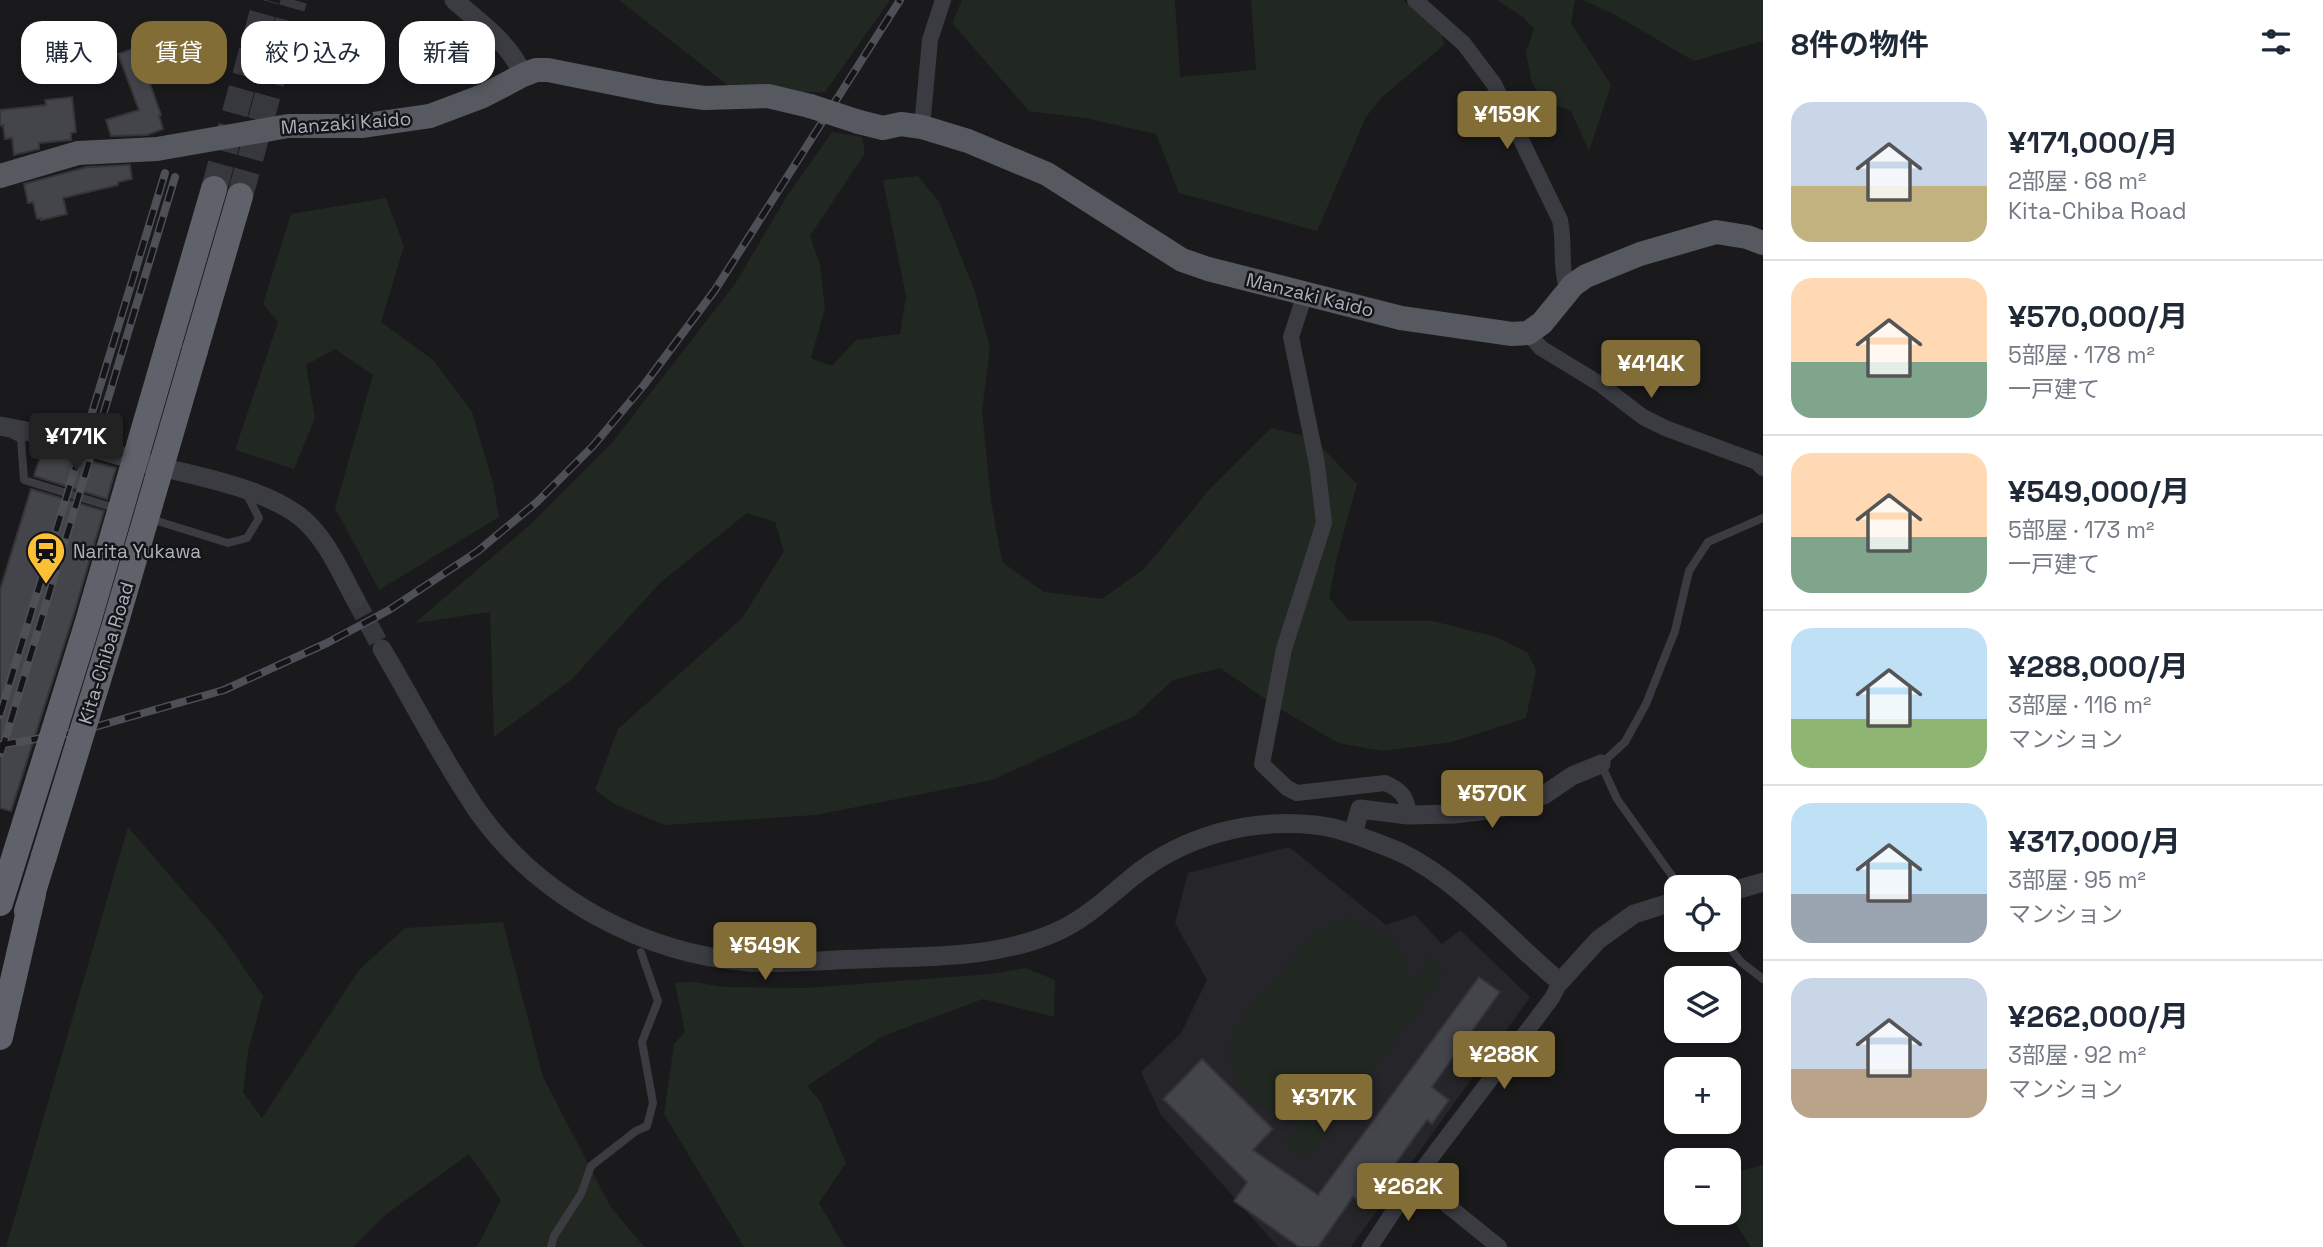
<!DOCTYPE html>
<html lang="ja">
<meta charset="utf-8">
<style>
body{margin:0;font-family:"Space Grotesk","Noto Sans JP",sans-serif;background:#f2f2f3;color:#1f2937;height:100vh;display:flex;flex-direction:column;font-size:26px;white-space:nowrap}
*{box-sizing:border-box;margin:0}
p{font-size:23px;color:#747a83}
.icon{flex:none;width:38px;height:38px;fill:none;stroke:currentColor;stroke-width:2;stroke-linecap:round;stroke-linejoin:round}
.map{position:relative;flex:1;overflow:hidden}
.panel{display:flex;flex-direction:column;background:#fff;width:560px}
.panel>*{flex:none}
.top-card{position:absolute;left:21px;top:21px;width:665px;height:63px;display:flex;gap:14px}
.buttons{position:absolute;left:1664px;top:875px;display:grid;gap:14px}
.buttons a{display:grid;place-items:center;width:77px;height:77px;border-radius:14px;background:#fff;box-shadow:0 4px 10px #0003;font-size:35px}
.price{position:absolute;translate:-50% -60px;padding:0 16px;border-radius:7px;background:#826d36;color:#fff;font-size:23px;line-height:46px;filter:drop-shadow(0 2px 4px #0008)}
.price::after{content:'';position:absolute;left:50%;top:42px;width:21px;height:16px;margin-left:-10px;background:inherit;clip-path:polygon(0 0,100% 0,50% 100%)}
.price.selected{background:#222;color:#fff}
ul{padding:0;list-style:none}
li{display:flex;align-items:center;gap:21px;height:175px;padding:0 28px}
li+li{border-top:2px solid #e0e1e3}
li span{display:grid;place-items:center;flex:none;width:196px;height:140px;border-radius:21px;color:#555}
li>.icon{margin-inline-start:auto}
span .icon{width:84px;height:84px;fill:#fffc;stroke-width:1}
li b{font-size:30px}
h2{display:flex;justify-content:space-between;align-items:center;height:84px;padding:0 28px;font-size:30px}
.tag{padding:0 24px;border-radius:21px;background:#fff;box-shadow:0 4px 10px #0003;font-size:24px;line-height:63px}
.tag.selected{background:#826d36;color:#fff}
main{display:flex;flex:1;min-height:0}
.map>svg:first-child{display:block}
.built{fill:#26262a}
.green{fill:#202821}
.building{fill:#44454a;stroke:#343439;stroke-width:2}
.lines{fill:none;stroke-linecap:round;stroke-linejoin:round}
.tertiary-tunnel{stroke:#37383d;stroke-width:19;stroke-dasharray:19 10;stroke-linecap:butt}
.trunk-tunnel{stroke:#37383d;stroke-width:26;stroke-dasharray:26 13;stroke-linecap:butt}
.service{stroke:#3b3c42;stroke-width:8}
.minor{stroke:#3b3c42;stroke-width:16}
.tertiary{stroke:#3b3c42;stroke-width:19}
.primary{stroke:#575961;stroke-width:24}
.trunk{stroke:#5f626a;stroke-width:26}
.rail-casing{stroke:#4e5057;stroke-width:8}
.rail{stroke:#151518;stroke-width:5;stroke-dasharray:16;stroke-linecap:butt}
.primary-bridge{stroke:#575961;stroke-width:24}
.trunk-bridge{stroke:#5f626a;stroke-width:26}
.labels{text-anchor:middle;dominant-baseline:central;stroke-width:5;stroke-linejoin:round;paint-order:stroke}
.street-label{font-size:19px;fill:#acb1bd;stroke:#151518}
.poi-label{font-size:19px;fill:#acb1bd;stroke:#151518;text-anchor:start}
</style>
<main>
<div class="map">
<svg width="1763" height="1247" viewBox="0 0 1763 1247">
<rect width="100%" height="100%" fill="#1a1a1d"/>
<path class="built" d="M1289 847 1386 925 1415 915 1442 944 1460 930 1530 997 1351 1247H1278L1161 1115 1141 1072 1181 1033 1207 980 1175 923 1188 873Z"/>
<g class="green">
<path d="M619 0H890L825 92 738 93Z"/>
<path d="M962 0H1175L1180 77 1256 70 1251 0H1403L1442 33 1444 45 1381 98 1366 117 1317 231 1179 193 1156 134 1085 118 1029 111 952 23Z"/>
<path d="M1497 0H1575L1571 23 1611 85 1589 151 1571 111 1541 100 1531 80 1526 52 1534 29 1524 18Z"/>
<path d="M1583 0H1763V41L1694 61 1615 15Z"/>
<path d="M832 132 862 137 865 153 810 236 820 265 825 308 811 358 832 366 856 340 900 334 906 296 883 180 918 176 939 202 974 289 990 348 982 410 991 501 1002 562 1044 592 1102 599 1145 568 1209 490 1271 428 1313 438 1357 484 1337 557 1329 598 1349 621H1433L1496 637 1528 653 1536 670 1526 718 1452 742 1382 751 1338 743 1277 707 1220 668 1173 680 1134 716 992 780 816 815 665 825 614 804 595 790 618 729 743 617 784 551 775 522 747 513 661 582 571 680 494 737 490 612 415 623 531 524 611 444 735 284 787 196Z"/>
<path d="M386 198 404 246 381 322 433 360 472 412 493 483 499 517 379 590 335 508 373 375 335 349 306 365 315 418 294 469 235 450 278 322 263 304 291 214Z"/>
<path d="M128 827 223 937 263 996 248 1052 243 1092 262 1118 359 970 405 928 503 922 543 1077 610 1206 644 1247H477L501 1200 469 1154 385 1215 353 1247H6Z"/>
<path d="M1346 918 1373 927 1389 936 1406 957 1408 985 1431 956 1444 974 1307 1159 1286 1141 1304 1116C1290 1115 1278 1115 1265 1109 1258 1107 1253 1101 1248 1095 1229 1077 1226 1054 1234 1029L1313 933Z"/>
<path d="M1025 968 1055 980 1054 1017 983 999 883 1036 807 1086 820 1101 846 1163 819 1203 844 1246 851 1247H744L664 1114 674 1044 685 1032 675 983 693 982 724 987 805 988 990 974Z"/>
<path d="M1763 1165V1247H1751L1729 1213V1174Z"/>
</g>
<g class="building">
<path d="M132 49 141 74 146 72 161 115 159 116 163 129 147 135 111 136 106 120 139 110 118 54Z"/>
<path d="M72 97 76 132 71 133V140L39 143V149L14 155 12 138 5 139 3 125 0 126V110L46 105 45 100Z"/>
<path d="M130 165 132 179 118 182V185L63 198 67 214 41 220V218L37 219 33 202 28 203 24 184 87 167Z"/>
<path d="M43 448 116 468 107 499 34 476Z"/>
<path d="M31 489 104 511 72 620 11 811 0 808V590Z"/>
<path d="M1479 977 1500 992 1432 1087 1449 1100 1432 1124 1427 1120 1365 1206 1353 1197 1318 1247H1299L1234 1201 1247 1182 1163 1099 1202 1059 1273 1129 1253 1150 1318 1195Z"/>
</g>
<g class="lines">
<path class="tertiary-tunnel" d="M355 599 382 649"/>
<g class="trunk-tunnel">
<path d="M214 189 266 0"/>
<path d="M240 196 294 0"/>
</g>
<g class="service">
<path d="M13 435 21 439 24 480 118 509"/>
<path d="M151 519 228 543 247 538 259 518 246 493"/>
<path d="M1680 887 1617 799 1601 764 1625 742 1646 704 1675 631 1689 571 1708 542 1763 518"/>
<path d="M1724 940 1741 962 1763 979"/>
<path d="M551 1247 554 1236 581 1194 591 1166 636 1131 647 1126 653 1103 642 1042 658 1001 641 952"/>
</g>
<g class="minor">
<path d="M1415 0 1464 44 1494 84 1560 220C1565 242 1560 263 1566 284L1573 285"/>
<path d="M922 127 930 40 943 0"/>
<path d="M1305 294 1291 337 1317 464 1324 523 1284 649 1262 764 1287 788 1297 793 1385 783C1401 790 1408 797 1408 815"/>
<path d="M1528 333 1541 348 1600 384 1643 417 1665 428 1757 462 1763 468"/>
<path d="M1415 1179 1499 1247"/>
<path d="M1370 1247 1415 1179 1552 998 1560 982"/>
</g>
<g class="tertiary">
<path d="M454 0C479 22 510 43 523 75"/>
<path d="M0 426C48 434 94 449 141 462 190 475 256 485 298 515 324 534 340 571 355 599"/>
<path d="M382 649C414 703 443 761 479 813 540 898 644 954 749 962 786 964 824 960 861 959 926 956 996 959 1056 932 1084 920 1107 898 1130 879 1182 836 1249 818 1315 825 1333 827 1352 833 1369 840 1380 844 1391 848 1402 853 1461 882 1509 940 1560 982L1598 940 1634 914 1676 901"/>
<path d="M1353 834 1360 809 1408 815 1454 814 1497 809 1544 795 1572 776 1601 764"/>
<path d="M1729 892 1763 882"/>
</g>
<g class="primary">
<path d="M859 122 883 128 901 124 922 127 968 141 1047 174 1182 260 1208 269 1401 318 1512 334 1528 333 1542 323 1573 285 1586 276 1640 254 1716 232 1747 237 1763 243"/>
<path d="M0 176 78 153 157 149 288 126H361L430 116 483 96 523 75 536 70H548L658 92 705 98 768 96 810 106"/>
</g>
<g class="trunk">
<path d="M169 343 214 189"/>
<path d="M195 350 240 196"/>
<path d="M27 911 44 856"/>
<path d="M0 1037 33 894"/>
</g>
<g class="rail-casing">
<g id="rail">
<path d="M0 715 165 173"/>
<path d="M0 745 77 732 224 690 327 643 389 610 478 551 537 502 593 446 644 385 715 290 900 0"/>
<path d="M1 753 175 177"/>
</g>
</g>
<use href="#rail" class="rail"/>
<path class="primary-bridge" d="M810 106 859 122"/>
<g class="trunk-bridge">
<path d="M44 856 114 628 195 350"/>
<path d="M0 903 87 625 169 343"/>
</g>
</g>
<defs>
<g id="station-pin" transform="scale(2.0125)"><path d="M0 17L-7.5 6A9.5 9.5 0 1 1 7.5 6Z" fill="#fbc034" stroke="#151518"/><path d="M-3-6H3Q5-6 5-4V2Q5 4 3 4L4.5 6H3L1.5 4h-3L-3 6H-4.5L-3 4Q-5 4-5 2V-4Q-5-6-3-6ZM-3.5-4v3h7v-3ZM-3.5 1v1.5H-2V1ZM2 1v1.5H3.5V1Z" fill="#111"/></g>
</defs>
<g fill-rule="evenodd">
<use href="#station-pin" x="46" y="551"/>
</g>
<g class="labels">
<g class="street-label">
<text transform="translate(346 123) rotate(-4)">Manzaki Kaido</text>
<text transform="translate(1310 295) rotate(14)">Manzaki Kaido</text>
<text transform="translate(106 653) rotate(-73)">Kita-Chiba Road</text>
</g>
<g class="poi-label">
<text x="73" y="551">Narita Yukawa</text>
</g>
</g>
</svg>
<div class="buttons">
<a><svg class="icon" aria-label="locate" viewBox="0 0 24 24"><circle cx="12" cy="12" r="6"/><path d="M12 2v4M12 18v4M2 12h4M18 12h4"/></svg></a>
<a><svg class="icon" aria-label="layers" viewBox="0 0 24 24"><path d="M12 4l9 5-9 5-9-5zM3 14l9 5 9-5"/></svg></a>
<a>+</a>
<a>−</a>
</div>
<b class="price" style="left:1507px;top:151px">¥159K</b>
<b class="price" style="left:1651px;top:400px">¥414K</b>
<b class="price selected" style="left:76px;top:473px">¥171K</b>
<b class="price" style="left:1492px;top:830px">¥570K</b>
<b class="price" style="left:765px;top:982px">¥549K</b>
<b class="price" style="left:1504px;top:1091px">¥288K</b>
<b class="price" style="left:1324px;top:1134px">¥317K</b>
<b class="price" style="left:1408px;top:1223px">¥262K</b>
<div class="top-card">
<a class="tag">購入</a>
<a class="tag selected">賃貸</a>
<a class="tag">絞り込み</a>
<a class="tag">新着</a>
</div>
</div>
<section class="panel">
<h2>8件の物件<svg class="icon" aria-label="filters" viewBox="0 0 24 24"><path d="M4 7h16M4 17h16"/><circle cx="9" cy="7" r="2"/><circle cx="15" cy="17" r="2"/></svg></h2>
<ul>
<li><span style="background:linear-gradient(#c9d6e8 60%,#c2b280 0)"><svg class="icon" aria-label="home" viewBox="0 0 24 24"><path d="M3 11l9-7 9 7M6 9v11h12V9"/></svg></span><div><b>¥171,000/月</b><p>2部屋 · 68 m²</p><p>Kita-Chiba Road</p></div></li>
<li><span style="background:linear-gradient(#ffd9b3 60%,#7fa58c 0)"><svg class="icon" aria-label="home" viewBox="0 0 24 24"><path d="M3 11l9-7 9 7M6 9v11h12V9"/></svg></span><div><b>¥570,000/月</b><p>5部屋 · 178 m²</p><p>一戸建て</p></div></li>
<li><span style="background:linear-gradient(#ffd9b3 60%,#7fa58c 0)"><svg class="icon" aria-label="home" viewBox="0 0 24 24"><path d="M3 11l9-7 9 7M6 9v11h12V9"/></svg></span><div><b>¥549,000/月</b><p>5部屋 · 173 m²</p><p>一戸建て</p></div></li>
<li><span style="background:linear-gradient(#bfe0f5 65%,#8fb573 0)"><svg class="icon" aria-label="home" viewBox="0 0 24 24"><path d="M3 11l9-7 9 7M6 9v11h12V9"/></svg></span><div><b>¥288,000/月</b><p>3部屋 · 116 m²</p><p>マンション</p></div></li>
<li><span style="background:linear-gradient(#bfe0f5 65%,#9aa5b1 0)"><svg class="icon" aria-label="home" viewBox="0 0 24 24"><path d="M3 11l9-7 9 7M6 9v11h12V9"/></svg></span><div><b>¥317,000/月</b><p>3部屋 · 95 m²</p><p>マンション</p></div></li>
<li><span style="background:linear-gradient(#c9d6e8 65%,#b9a48a 0)"><svg class="icon" aria-label="home" viewBox="0 0 24 24"><path d="M3 11l9-7 9 7M6 9v11h12V9"/></svg></span><div><b>¥262,000/月</b><p>3部屋 · 92 m²</p><p>マンション</p></div></li>
</ul>
</section>
</main>
